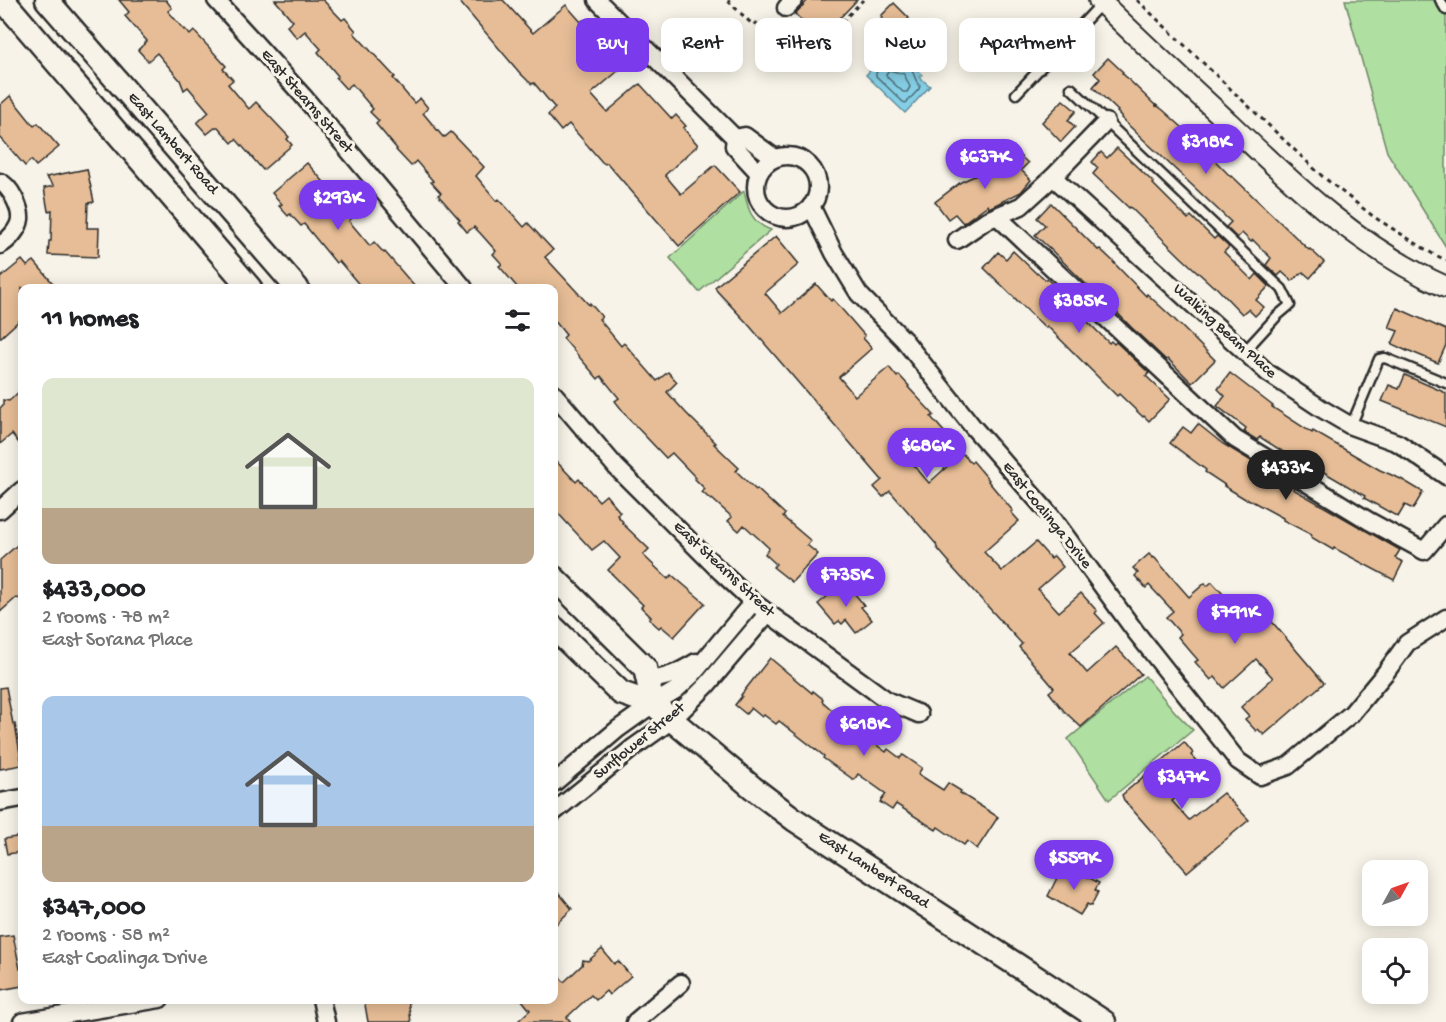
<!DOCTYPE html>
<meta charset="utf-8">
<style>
body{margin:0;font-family:"Gochi Hand",sans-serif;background:#f6f6f6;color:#202124;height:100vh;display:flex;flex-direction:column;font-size:22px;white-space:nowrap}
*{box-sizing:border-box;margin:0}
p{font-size:20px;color:#757577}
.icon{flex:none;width:33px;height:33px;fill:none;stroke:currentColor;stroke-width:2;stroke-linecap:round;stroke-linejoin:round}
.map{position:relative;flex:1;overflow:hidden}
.side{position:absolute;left:18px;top:284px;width:540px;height:720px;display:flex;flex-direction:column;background:#fff;border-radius:12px;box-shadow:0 3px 15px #0003}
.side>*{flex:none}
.hud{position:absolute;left:576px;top:18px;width:570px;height:54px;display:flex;gap:12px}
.needle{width:39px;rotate:50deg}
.tools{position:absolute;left:1362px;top:860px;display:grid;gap:12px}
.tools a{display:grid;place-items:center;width:66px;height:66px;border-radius:12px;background:#fff;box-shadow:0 3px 15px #0003;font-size:30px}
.price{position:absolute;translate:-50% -51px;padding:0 14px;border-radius:21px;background:#7c3aed;color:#fff;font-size:20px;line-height:39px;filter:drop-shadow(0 2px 3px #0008)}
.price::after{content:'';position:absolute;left:50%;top:36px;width:18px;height:14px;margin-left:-9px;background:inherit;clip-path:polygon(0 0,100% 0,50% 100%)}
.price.selected{background:#222;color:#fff}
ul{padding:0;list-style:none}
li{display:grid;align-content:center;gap:12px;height:318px;padding:0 24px}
li span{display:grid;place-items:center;height:186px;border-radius:12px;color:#555}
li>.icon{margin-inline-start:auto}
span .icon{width:108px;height:108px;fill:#fffc;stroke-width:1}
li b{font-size:26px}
h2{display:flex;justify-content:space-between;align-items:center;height:72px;padding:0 24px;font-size:26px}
.chip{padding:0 21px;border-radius:12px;background:#fff;box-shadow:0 3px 15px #0003;font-size:21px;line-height:54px}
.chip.selected{background:#7c3aed;color:#fff}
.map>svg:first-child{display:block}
.green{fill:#afe0a1;stroke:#6d8666;stroke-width:1.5}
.water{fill:#85cfe6;stroke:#618d9b;stroke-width:1.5}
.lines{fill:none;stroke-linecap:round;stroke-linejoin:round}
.shore{stroke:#4f6d76;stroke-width:1.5}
.building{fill:#e6bd96;stroke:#2b2b2b;stroke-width:1.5}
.service-casing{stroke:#2b2b2b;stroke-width:13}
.minor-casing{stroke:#2b2b2b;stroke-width:21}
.tertiary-casing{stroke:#2b2b2b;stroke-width:24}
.secondary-casing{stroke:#2b2b2b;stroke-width:27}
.path{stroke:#2b2b2b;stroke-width:3;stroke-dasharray:4.5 4.5;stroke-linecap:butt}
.service{stroke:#f7f3e8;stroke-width:8}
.minor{stroke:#f7f3e8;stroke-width:16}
.tertiary{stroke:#f7f3e8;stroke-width:20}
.secondary{stroke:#f7f3e8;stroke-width:22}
.labels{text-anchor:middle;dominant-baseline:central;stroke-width:6;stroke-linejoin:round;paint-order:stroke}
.street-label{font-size:16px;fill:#2b2b2b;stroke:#f7f3e8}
</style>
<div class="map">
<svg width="1446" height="1022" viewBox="0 0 1446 1022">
<rect width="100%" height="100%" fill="#f7f3e8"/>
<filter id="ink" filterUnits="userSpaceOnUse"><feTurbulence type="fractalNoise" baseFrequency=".0167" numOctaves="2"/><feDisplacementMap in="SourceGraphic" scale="12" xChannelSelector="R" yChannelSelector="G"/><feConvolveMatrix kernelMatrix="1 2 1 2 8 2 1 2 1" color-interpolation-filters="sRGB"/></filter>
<g filter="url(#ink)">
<g class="green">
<path d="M1345 0H1446V247L1387 152Z"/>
<path d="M744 191C748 209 751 223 771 230L699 292 670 258Z"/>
<path d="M1145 676 1176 713 1193 730 1109 800 1068 739Z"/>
</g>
<path class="water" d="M890 49 900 59 902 57 913 63 922 75 919 77 930 86 905 113 866 75Z"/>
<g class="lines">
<g class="shore">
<path d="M888 60H891C897 65 904 63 910 68 915 73 914 80 920 86L919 89 906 103 903 102 876 76V73Z"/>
<path d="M889 70 904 74 910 87 907 92H903L887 77 886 74Z"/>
</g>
</g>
<g class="building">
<path d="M119 0H166L172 8 168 11 184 30 185 29 190 35 194 31 226 66 223 69 233 80 228 84 249 109 256 102 289 137 287 139 292 145 263 170 236 139 232 143 218 127H216L207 134 197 123 209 112 188 87 184 90 180 80 157 53 148 61 138 50 147 41 125 16 129 12Z"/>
<path d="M275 0H323L342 20 345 18 356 31 354 33 395 77 393 78 414 103 420 98 428 108 423 113 443 137 444 136 445 137 451 132 484 167 476 176 497 201 499 199 524 227 528 223 553 250 545 257 589 305 590 303 602 317 599 319 621 346 624 343 657 381 668 372 677 382 667 392 686 413 716 443 714 444 739 468 736 471 756 490 757 489 773 504V503L785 514 783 517 811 541 807 545 818 554 792 582 773 567 776 564 765 554 769 548 744 525 739 531 728 521 732 517 712 499 711 500 702 492 705 489 695 479 696 478 672 453 666 458 630 420 615 401 619 398 601 376 598 379 563 338 566 335 554 320V288H518L499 266 502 264 493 254 496 251 480 233 474 227 467 232 458 221 460 220 438 195 441 193 431 182 433 181 416 161 411 166 396 150 397 149 376 124 379 121 370 112 373 109 352 84 346 89 336 78 338 76 318 52 321 49 305 31 297 38 287 26 293 21Z"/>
<path d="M458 0H503L533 33 566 5 581 22 583 20 598 37 599 35 624 66 591 94 607 112 640 84 672 119 676 115 686 126 683 128 698 145 665 175 681 194 715 165 740 192 679 246 607 163 605 164 602 162 569 124 561 131 548 115 555 108 534 83 532 84 528 81 519 72Z"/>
<path d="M808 0H857L814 45 799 30 805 24 795 14Z"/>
<path d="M894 3 909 18 897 31 895 29 891 33 879 21 883 18 881 16Z"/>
<path d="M1108 58 1123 72 1122 73 1126 77 1156 106V105L1163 110 1183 128 1231 177 1232 176 1309 250 1310 249 1324 262 1310 278 1303 272 1292 281 1282 272 1278 276 1266 265 1271 258 1253 240 1251 242 1242 233 1237 238 1226 227 1231 222 1158 153 1147 143 1121 118 1122 117 1117 112 1118 111 1093 87 1100 79 1094 73Z"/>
<path d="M10 96 34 126 38 123 59 147 36 166 31 160 25 166 0 137V105Z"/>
<path d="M1063 100 1076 111 1068 120 1075 127 1061 142 1042 122Z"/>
<path d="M1117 148 1154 183 1153 184 1188 219 1191 216 1214 239 1217 236 1229 247 1224 252 1252 280 1257 274 1269 286 1256 300 1264 307 1255 316 1248 309 1242 314 1215 286 1214 287 1182 258 1130 207 1129 208 1093 174 1098 168 1092 162 1101 152 1107 158Z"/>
<path d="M1018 154 1028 163 1021 170 1031 180 1021 192 989 208 988 205 963 223 955 214 948 219 935 202 961 182 997 166 1005 157 1011 161Z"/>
<path d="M307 163 354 216 349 221 370 246 374 242 384 253 385 252 416 288H362L339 261 336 263 304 224 301 226 290 214 288 216 279 206 282 204 272 193Z"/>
<path d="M87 169 94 202 88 203 87 228H99L98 257 48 255 49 241H51L52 210 48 211 44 188 54 186 46 177Z"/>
<path d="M1051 203 1098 250 1100 249 1115 263H1114L1146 296 1147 294 1172 317 1215 360 1192 383 1168 359 1166 360 1131 327 1095 290 1094 292 1047 246 1035 235 1045 225 1037 218Z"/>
<path d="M776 236 799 264 765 293 782 313 816 284 831 301 833 299 865 336 863 338 872 348 839 377 855 396 889 367 897 377 899 375 909 386 908 387 934 415 931 417 946 434 913 464 929 483 962 453 971 463 973 461 989 480 988 481 1013 511 1011 512 1019 521 984 552 1002 571 1036 542 1051 559 1054 556 1063 567 1038 589 1059 612 1081 593 1097 611 1095 613 1104 623 1070 653 1087 673 1116 647 1141 674 1081 727 1064 711 1049 692 1054 688 1019 647 1022 644 949 564 950 563 937 548 936 544 890 491 883 497 874 487 882 480 747 323 717 291 715 287Z"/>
<path d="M1013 251 1037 274 1038 273 1046 280 1047 279 1076 306 1074 308 1109 343 1111 341 1114 344 1116 342 1149 373 1146 376 1170 399 1149 421 1144 416 1143 417 1119 394 1117 396 1047 326 1046 328 1031 314 984 268 998 252 1006 259Z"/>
<path d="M22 260 27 266 34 261 57 288H22V318L0 338V278Z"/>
<path d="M1397 308 1446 330V345L1438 363 1407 350V351L1392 344 1398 331 1389 328Z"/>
<path d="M1230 373 1273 406 1272 407 1312 433 1313 431 1380 470 1401 479 1423 492 1413 509 1405 505 1398 517 1364 498 1365 496 1322 471 1320 473 1305 466 1260 437 1257 440 1244 432 1246 428 1217 406 1225 396 1218 389Z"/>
<path d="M1405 375 1446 393V427L1382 401 1389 385 1399 389Z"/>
<path d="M22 389V447L12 434 0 444V408L3 405V400L9 401Z"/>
<path d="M1198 424 1223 444 1294 487 1293 489 1400 550 1395 558 1403 562 1394 580 1334 548 1333 550 1311 537 1312 535 1283 520V518L1248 499 1247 500 1224 486 1225 485 1205 472 1206 470 1170 443 1183 427 1191 433Z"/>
<path d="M554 459 576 482 579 479 599 501 606 495 620 512 617 515 623 522 622 523 649 549 643 555 668 579 672 575 705 603 674 637 661 626 659 628 649 619 651 617 641 607 643 605 608 570 620 558 604 541 592 550 554 509Z"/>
<path d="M22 541V599L16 598 0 612V560Z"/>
<path d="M1149 554 1153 558 1154 557 1189 597 1205 583 1207 586 1212 582 1245 618 1257 607 1274 624 1324 683 1264 735 1258 729 1256 731 1245 719 1249 716 1241 707 1273 678 1256 659 1224 688 1215 677 1211 680 1195 662 1198 660 1178 637 1181 634 1166 617 1173 611 1149 585 1146 588 1135 576 1138 573 1133 568Z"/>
<path d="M845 582 864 605 861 607 872 620 856 633 846 620 842 624 839 621 835 624 818 604Z"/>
<path d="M770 658 812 693 813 691 823 699 822 701 841 718 837 723 856 737 857 736 864 741 866 737 886 752 888 749 900 758 903 755 922 768 918 774 943 790 948 783 961 791 960 793 998 817 977 849 967 841 964 845 938 827 936 830 896 804 892 810 880 802 886 794 858 774 854 780 823 758 824 756 779 721 776 724 764 715 762 717 751 708 746 714 735 705 742 696 741 695Z"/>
<path d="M6 687 13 724H15L22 765 0 769V688Z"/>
<path d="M1184 742 1193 753 1191 755 1206 772 1172 801 1189 820 1223 793 1249 820 1187 872 1124 800 1122 795Z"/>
<path d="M22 836V852L7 854 4 839Z"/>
<path d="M1068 866 1099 883 1095 890 1098 892 1091 906 1087 904 1080 915 1048 896 1058 876 1061 878Z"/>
<path d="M554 887 572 909 554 926Z"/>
<path d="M13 935 20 969 22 968V986L0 990V937Z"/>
<path d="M602 949 614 964 618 961 631 976 609 995 606 991 596 1000 591 995 567 1017 571 1022H517L530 1010 521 999H554V970L564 982 582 965 583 960 588 961Z"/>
<path d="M364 999H408L411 1022H368Z"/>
</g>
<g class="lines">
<g class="service-casing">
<g id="service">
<path d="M1440 0 1446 10"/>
<path d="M1071 88 1282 289 1290 305 1277 316 1244 352"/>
<path d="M1016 94 1102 3"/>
<path d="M1351 426 1379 359 1385 358 1446 383"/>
</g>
</g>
<g class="minor-casing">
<g id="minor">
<path d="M216 0 303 96 464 288"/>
<path d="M597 0 735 138 734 146 759 173"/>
<path d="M786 8 794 0"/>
<path d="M735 138 745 136 775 158"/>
<circle cx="787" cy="187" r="31"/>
<path d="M1053 177 1268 373 1322 409 1351 426 1398 443 1446 476"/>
<path d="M0 182C10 186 21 208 20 219 19 229 8 241 0 245"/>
<path d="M811 206 834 253 859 294 904 340 973 427 1051 516 1135 631 1238 761 1260 776 1288 766 1351 714 1386 672 1407 643 1446 618"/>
<path d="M998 217 1235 439 1369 521 1424 551 1446 525"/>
<path d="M957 240 985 221 1021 206 1053 177 1106 122"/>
<path d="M554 394 616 467 721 572 753 602 888 701 919 714"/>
<path d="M0 510 22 490"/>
<path d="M647 679C665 680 681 671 696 662"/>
<path d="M554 783 618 729 653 704 676 690 692 675 753 602"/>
<path d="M0 802 22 798"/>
<path d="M554 812 634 747 672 720 707 685 768 613"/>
<path d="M321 999 326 1022"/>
<path d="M22 1022 160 999"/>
<path d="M635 1022 681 983"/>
</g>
</g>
<g class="tertiary-casing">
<path id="tertiary" d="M1099 0C1140 41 1183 80 1225 119 1292 183 1360 249 1446 287"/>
</g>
<g class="secondary-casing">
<g id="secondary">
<path d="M3 0 250 288"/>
<path d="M47 0 297 288"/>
<path d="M554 578 645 668 653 704"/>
<path d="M554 628 621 693 653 704 753 788 795 820 1104 1022"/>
</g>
</g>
<g class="path">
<path d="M729 0V2L753 25 756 23 764 25 766 28V35L777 42 809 56 863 0"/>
<path d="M1137 0 1322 176 1374 217 1433 254 1446 260"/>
</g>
<use href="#service" class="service"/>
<use href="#minor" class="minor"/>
<use href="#tertiary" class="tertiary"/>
<use href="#secondary" class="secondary"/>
</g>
</g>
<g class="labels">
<g class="street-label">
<text transform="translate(306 102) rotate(49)">East Stearns Street</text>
<text transform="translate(172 144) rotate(49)">East Lambert Road</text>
<text transform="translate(1224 332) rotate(42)">Walking Beam Place</text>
<text transform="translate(1046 516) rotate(51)">East Coalinga Drive</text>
<text transform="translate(723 570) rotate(43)">East Stearns Street</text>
<text transform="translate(640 742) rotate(-39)">Sunflower Street</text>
<text transform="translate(873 871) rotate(33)">East Lambert Road</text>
</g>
</g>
</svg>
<div class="tools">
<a><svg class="needle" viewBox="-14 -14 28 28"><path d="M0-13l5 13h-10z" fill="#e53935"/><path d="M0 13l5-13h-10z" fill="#757577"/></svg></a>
<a><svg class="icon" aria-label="locate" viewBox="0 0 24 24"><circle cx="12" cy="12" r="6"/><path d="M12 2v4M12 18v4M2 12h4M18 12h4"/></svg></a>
</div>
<b class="price" style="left:1206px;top:175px">$318K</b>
<b class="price" style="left:985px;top:190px">$637K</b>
<b class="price" style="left:338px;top:231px">$293K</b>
<b class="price" style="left:1079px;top:334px">$385K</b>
<b class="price" style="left:927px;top:479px">$686K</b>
<b class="price selected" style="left:1286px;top:501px">$433K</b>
<b class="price" style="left:846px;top:608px">$735K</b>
<b class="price" style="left:1235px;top:645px">$791K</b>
<b class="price" style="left:864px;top:757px">$618K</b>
<b class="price" style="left:1182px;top:810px">$347K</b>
<b class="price" style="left:1074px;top:891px">$559K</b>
<div class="hud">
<a class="chip selected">Buy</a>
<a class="chip">Rent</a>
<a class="chip">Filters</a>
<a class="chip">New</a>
<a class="chip">Apartment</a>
</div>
<section class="side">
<h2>11 homes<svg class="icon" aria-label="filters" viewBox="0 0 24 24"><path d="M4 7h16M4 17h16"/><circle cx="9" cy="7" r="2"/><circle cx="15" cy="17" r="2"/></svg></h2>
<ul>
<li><span style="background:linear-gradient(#dfe7d0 70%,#b9a48a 0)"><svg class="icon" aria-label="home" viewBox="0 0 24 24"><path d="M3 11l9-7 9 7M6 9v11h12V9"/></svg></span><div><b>$433,000</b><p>2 rooms · 78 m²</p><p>East Sorana Place</p></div></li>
<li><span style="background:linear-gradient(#a9c7e8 70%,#b9a48a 0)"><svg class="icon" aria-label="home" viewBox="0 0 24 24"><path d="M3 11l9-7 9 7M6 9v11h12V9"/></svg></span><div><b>$347,000</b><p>2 rooms · 58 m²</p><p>East Coalinga Drive</p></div></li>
</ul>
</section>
</div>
